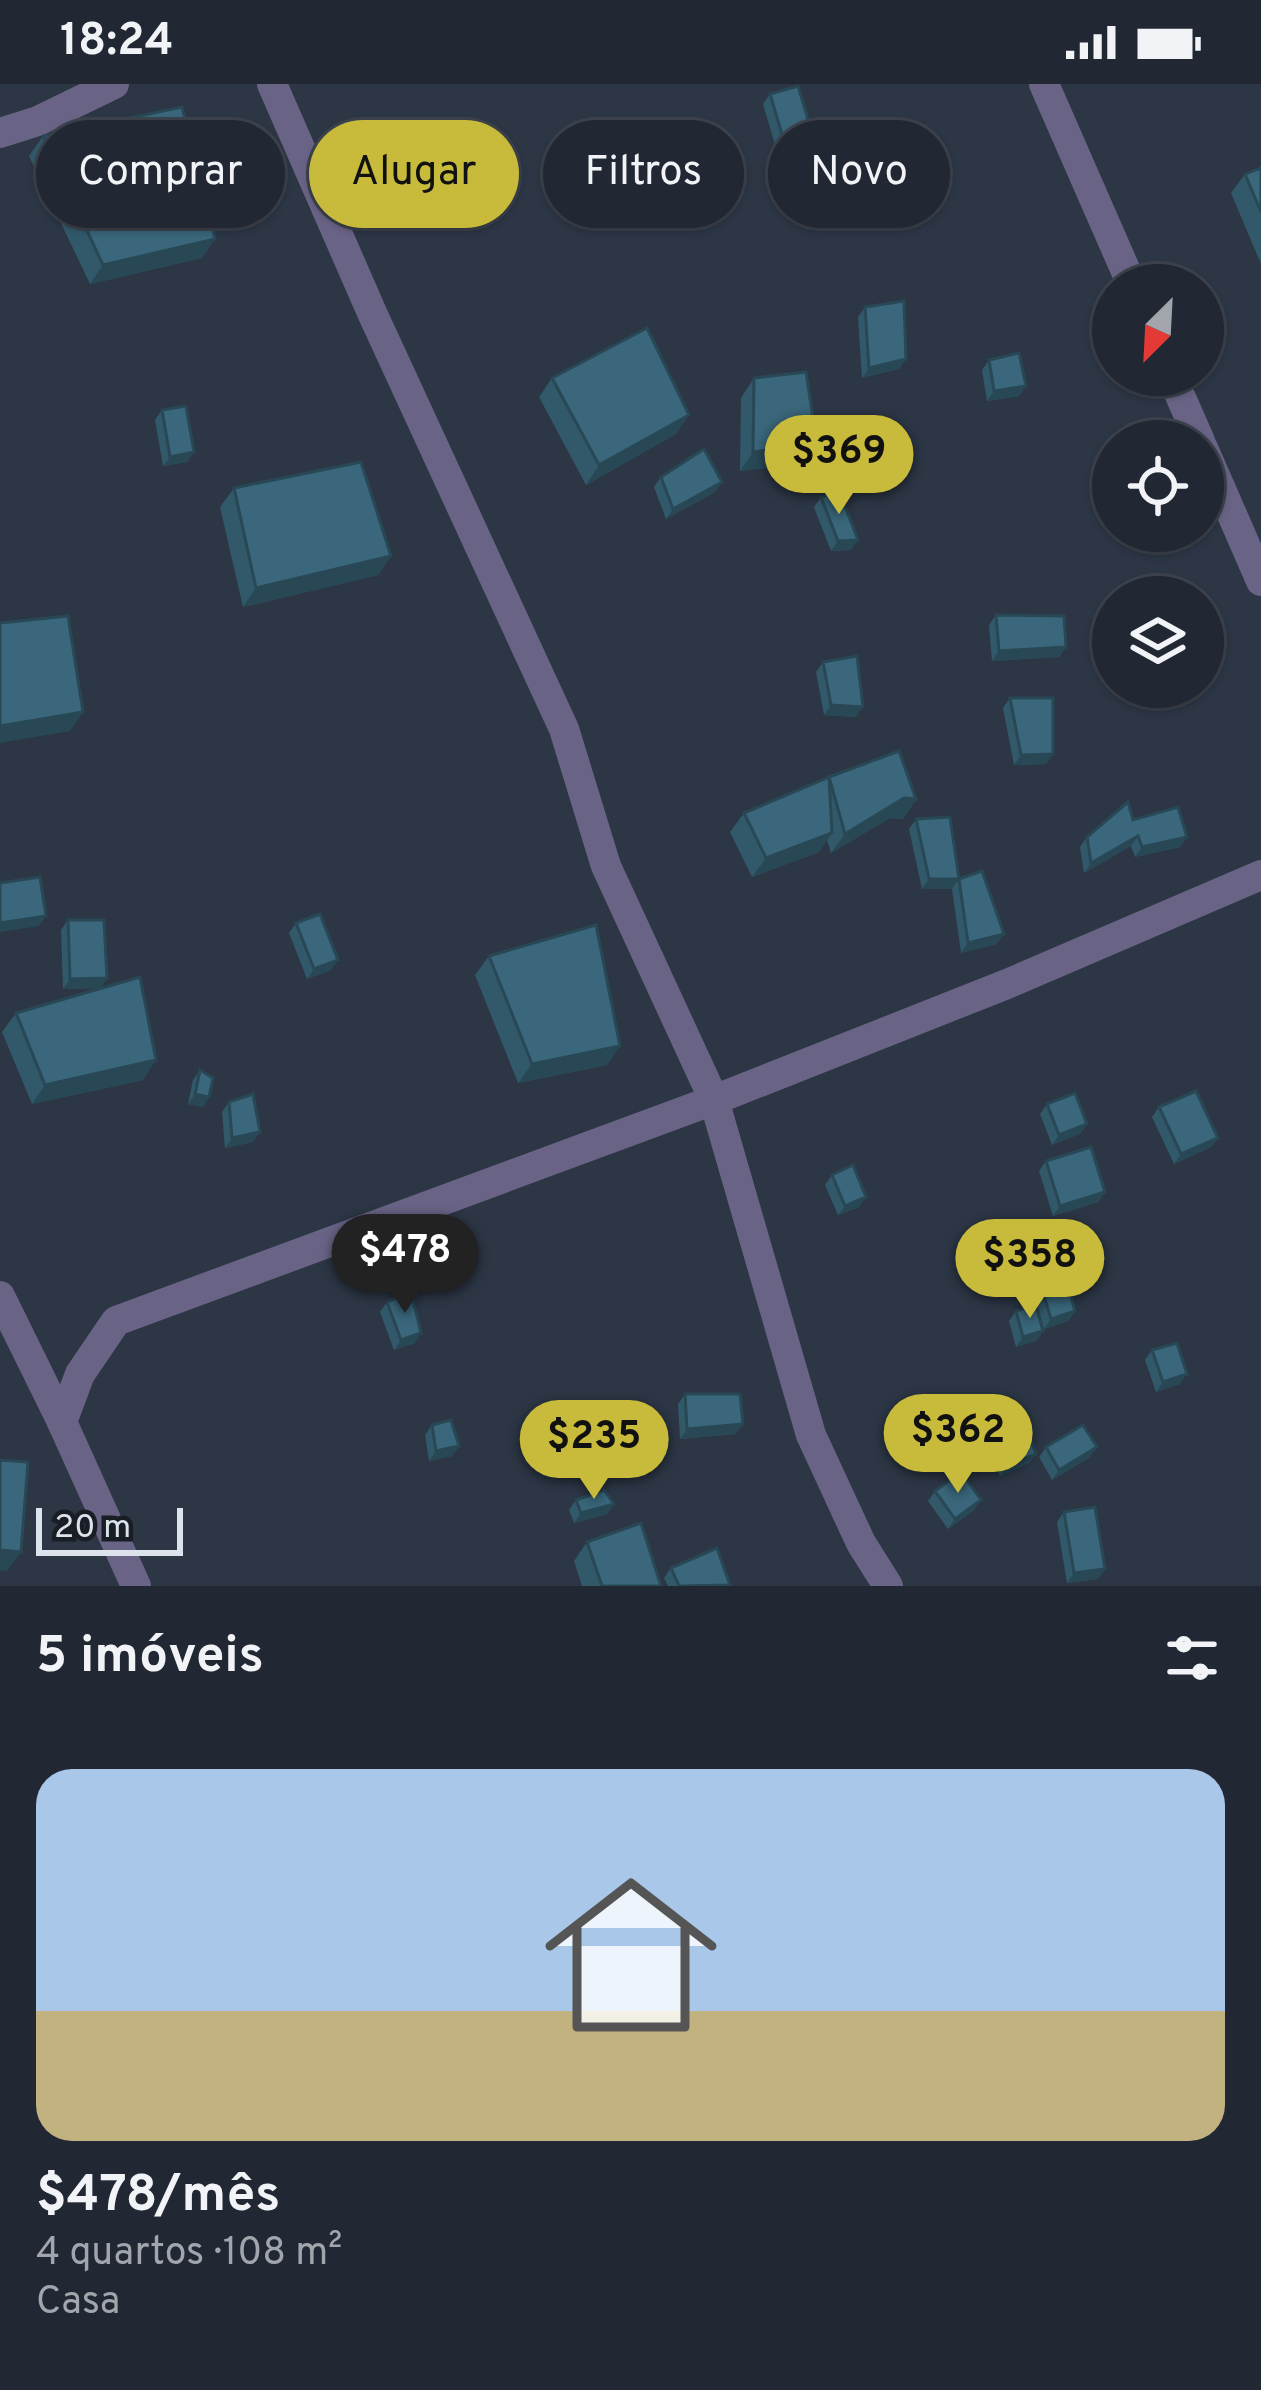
<!DOCTYPE html>
<html lang="pt">
<meta charset="utf-8">
<style>
body{margin:0;font-family:Overpass,sans-serif;background:#29303c;color:#f1f3f6;height:100vh;display:flex;flex-direction:column;font-size:45px;white-space:nowrap}
*{box-sizing:border-box;margin:0}
p{font-size:39px;color:#a2a6ac}
.icon{flex:none;width:66px;height:66px;fill:none;stroke:currentColor;stroke-width:2;stroke-linecap:round;stroke-linejoin:round}
.map{position:relative;height:1502px;overflow:hidden}
.drawer{display:flex;flex-direction:column;background:#212834;flex:1}
.drawer>*{flex:none}
.guide{position:absolute;left:36px;top:36px;width:1191px;height:108px;display:flex;gap:24px}
.needle{width:78px;rotate:204deg}
.buttons{position:absolute;left:1092px;top:180px;display:grid;gap:24px}
.buttons a{display:grid;place-items:center;width:132px;height:132px;border-radius:50%;background:#212834;box-shadow:0 3px 9px #0004,0 0 0 3px #3e444f;font-size:60px}
.scale{position:absolute;left:36px;bottom:30px;width:147px;box-sizing:border-box;padding-left:12px;border:6px solid #dde3ec;border-top:0;font-size:33px;line-height:42px;white-space:nowrap;color:#dde3ec;-webkit-text-stroke:9px #191d24;paint-order:stroke}
.price{position:absolute;translate:-50% -102px;padding:0 27px;border-radius:42px;background:#c8bb3b;color:#111;font-size:39px;line-height:78px;filter:drop-shadow(0 3px 6px #0008)}
.price::after{content:'';position:absolute;left:50%;top:72px;width:36px;height:27px;margin-left:-18px;background:inherit;clip-path:polygon(0 0,100% 0,50% 100%)}
.price.selected{background:#222;color:#fff}
ul{padding:0;list-style:none}
li{display:grid;align-content:center;gap:24px;height:636px;padding:0 36px}
li+li{border-top:3px solid #3e444f}
li span{display:grid;place-items:center;height:372px;border-radius:36px;color:#555}
li>.icon{margin-inline-start:auto}
span .icon{width:216px;height:216px;fill:#fffc;stroke-width:1}
li b{font-size:51px}
h2{display:flex;justify-content:space-between;align-items:center;height:144px;padding:0 36px;font-size:51px}
.tag{padding:0 42px;border-radius:54px;background:#212834;box-shadow:0 3px 9px #0004,0 0 0 3px #3e444f;font-size:42px;line-height:108px}
.tag.selected{background:#c8bb3b;color:#111}
.status{display:flex;justify-content:space-between;align-items:center;height:84px;padding:0 60px;background:#212834;direction:ltr}
.status svg{height:33px;fill:currentColor}
.map>svg:first-child{display:block}
.lines{fill:none;stroke-linecap:round;stroke-linejoin:round}
.minor{stroke:#696486;stroke-width:30}
.wall{fill:#32596a}
.shaded-wall{fill:#294856}
.building{fill:#3a677b;stroke:#294856;stroke-width:3}
</style>
<div class="status"><b>18:24</b><svg viewBox="0 0 49 12"><path d="M0 12V9h3v3zM5 12V6h3v6zM10 12V3h3v9zM15 12V0h3v12zM26 1h20v11H26zM47 4h2v5h-2z"/></svg></div>
<div class="map">
<svg width="1261" height="1502" viewBox="0 0 1261 1502">
<rect width="100%" height="100%" fill="#2c3645"/>
<g class="lines">
<g class="minor">
<path d="M272 0 373 231 564 645 606 782 714 1016 811 1351 861 1459 888 1502"/>
<path d="M1044 0 1132 201"/>
<path d="M0 49 38 37 114 0"/>
<path d="M1171 291 1200 357"/>
<path d="M1203 364 1261 497"/>
<path d="M0 1212 62 1338"/>
<path d="M136 1502 62 1338 80 1290 116 1237 714 1016 1007 900 1261 791"/>
</g>
</g>
<g class="wall">
<path d="M770 10 807 65 779 74 763 20Z"/>
<path d="M43 52 202 174 90 200 29 72Z"/>
<path d="M1261 84V180L1231 109 1245 90Z"/>
<path d="M865 223 906 275 899 285 862 294 858 233Z"/>
<path d="M989 276 1026 302 1019 312 987 317 982 286Z"/>
<path d="M552 294 676 350 586 401 539 313Z"/>
<path d="M754 294 817 360 803 379 740 387 741 314Z"/>
<path d="M162 326 194 368 187 378 163 382 155 336Z"/>
<path d="M661 393 715 408 666 435 654 403Z"/>
<path d="M234 404 391 472 378 491 243 523 220 423Z"/>
<path d="M821 413 851 466 831 467 814 423Z"/>
<path d="M996 531 1066 563 1059 573 992 577 989 541Z"/>
<path d="M823 578 856 633 824 631 816 588Z"/>
<path d="M1010 614 1046 680 1014 681 1003 624Z"/>
<path d="M829 693 916 715 903 735 890 734 831 769 827 756 819 768 752 793 730 748 744 729Z"/>
<path d="M916 735 959 795 997 860 961 869 952 805H922L909 745Z"/>
<path d="M1133 736 1187 753 1180 763 1135 773 1131 762 1084 789 1080 763 1087 753Z"/>
<path d="M68 836 107 894 100 904 63 905 61 846Z"/>
<path d="M296 839 331 886 307 895 289 849Z"/>
<path d="M489 872 607 981 518 999 475 891Z"/>
<path d="M16 929 143 996 32 1020 2 948Z"/>
<path d="M200 986 209 1013 203 1023 188 1020 193 996Z"/>
<path d="M229 1018 253 1058 225 1064 222 1028Z"/>
<path d="M1047 1020 1087 1040 1080 1050 1052 1061 1040 1030Z"/>
<path d="M1159 1023 1218 1054 1211 1063 1174 1080 1152 1033Z"/>
<path d="M1046 1077 1105 1108 1098 1118 1053 1132 1039 1087Z"/>
<path d="M832 1091 859 1123 838 1131 825 1101Z"/>
<path d="M1044 1212 1075 1227 1068 1237 1044 1245 1037 1222Z"/>
<path d="M387 1218 415 1259 394 1266 380 1228Z"/>
<path d="M1016 1227 1043 1247 1036 1257 1016 1263 1009 1237Z"/>
<path d="M1152 1266 1180 1300 1156 1308 1145 1276Z"/>
<path d="M685 1310 736 1350 680 1355 678 1320Z"/>
<path d="M432 1341 459 1362 452 1372 429 1377 425 1351Z"/>
<path d="M598 1349 636 1379 597 1388 591 1359Z"/>
<path d="M995 1351 1029 1379 1000 1392 988 1361Z"/>
<path d="M1046 1363 1090 1373 1052 1396 1039 1373Z"/>
<path d="M935 1407 974 1426 948 1445 928 1417Z"/>
<path d="M576 1416 614 1420 607 1430 574 1439 569 1426Z"/>
<path d="M1064 1428 1105 1485 1098 1495 1067 1499 1057 1438Z"/>
<path d="M587 1458 661 1502H582L574 1477Z"/>
<path d="M671 1484 730 1502H668L664 1494Z"/>
</g>
<g class="shaded-wall">
<path d="M814 55 807 65 779 74 786 64Z"/>
<path d="M215 155 202 174 90 200 103 181Z"/>
<path d="M906 275 899 285 862 294 869 284Z"/>
<path d="M1026 302 1019 312 987 317 994 307Z"/>
<path d="M689 331 676 350 586 401 599 381Z"/>
<path d="M817 360 803 379 740 387 753 368Z"/>
<path d="M194 368 187 378 163 382 170 373Z"/>
<path d="M722 398 715 408 666 435 673 425Z"/>
<path d="M858 456 851 466 831 467 838 457Z"/>
<path d="M391 472 378 491 243 523 256 504Z"/>
<path d="M1066 563 1059 573 992 577 999 567Z"/>
<path d="M831 621 863 623 856 633 824 631Z"/>
<path d="M83 628 70 647 0 659V642Z"/>
<path d="M1053 670 1046 680 1014 681 1021 671Z"/>
<path d="M904 714 916 715 903 735 890 734 831 769 845 750Z"/>
<path d="M832 749 819 768 752 793 766 774Z"/>
<path d="M1138 752 1131 762 1084 789 1091 779Z"/>
<path d="M1187 753 1180 763 1135 773 1142 763Z"/>
<path d="M929 795H959L952 805H922Z"/>
<path d="M46 832 39 842 0 848V839Z"/>
<path d="M1004 850 997 860 961 869 968 859Z"/>
<path d="M338 876 331 886 307 895 314 885Z"/>
<path d="M107 894 100 904 63 905 70 895Z"/>
<path d="M620 962 607 981 518 999 532 980Z"/>
<path d="M156 976 143 996 32 1020 45 1001Z"/>
<path d="M195 1010 209 1013 203 1023 188 1020Z"/>
<path d="M1087 1040 1080 1050 1052 1061 1059 1051Z"/>
<path d="M260 1048 253 1058 225 1064 232 1054Z"/>
<path d="M1218 1054 1211 1063 1174 1080 1181 1070Z"/>
<path d="M1105 1108 1098 1118 1053 1132 1060 1122Z"/>
<path d="M866 1113 859 1123 838 1131 845 1122Z"/>
<path d="M1075 1227 1068 1237 1044 1245 1051 1235Z"/>
<path d="M1043 1247 1036 1257 1016 1263 1023 1253Z"/>
<path d="M421 1249 415 1259 394 1266 401 1256Z"/>
<path d="M1187 1290 1180 1300 1156 1308 1163 1298Z"/>
<path d="M743 1340 736 1350 680 1355 687 1345Z"/>
<path d="M459 1362 452 1372 429 1377 436 1367Z"/>
<path d="M1097 1363 1090 1373 1052 1396 1059 1386Z"/>
<path d="M643 1369 636 1379 597 1388 604 1378Z"/>
<path d="M1036 1370 1029 1379 1000 1392 1007 1382Z"/>
<path d="M981 1416 974 1426 948 1445 955 1435Z"/>
<path d="M614 1420 607 1430 574 1439 581 1429Z"/>
<path d="M0 1466 21 1468 7 1487 0 1486Z"/>
<path d="M1105 1485 1098 1495 1067 1499 1074 1489Z"/>
</g>
<g class="building">
<path d="M798 2 814 55 786 64 770 10Z"/>
<path d="M182 23 215 155 103 181 43 52Z"/>
<path d="M1261 84V128L1245 90Z"/>
<path d="M904 217 906 275 869 284 865 223Z"/>
<path d="M647 244 689 331 599 381 552 294Z"/>
<path d="M1019 269 1026 302 994 307 989 276Z"/>
<path d="M806 288 817 360 753 368 754 294Z"/>
<path d="M186 322 194 368 170 373 162 326Z"/>
<path d="M704 365 722 398 673 425 661 393Z"/>
<path d="M361 378 391 472 256 504 234 404Z"/>
<path d="M839 407 858 456 838 457 821 413Z"/>
<path d="M996 531 1064 532 1066 563 999 567Z"/>
<path d="M68 532 83 628 0 642V539Z"/>
<path d="M857 572 863 623 831 621 823 578Z"/>
<path d="M1010 614H1053V670L1021 671Z"/>
<path d="M899 667 916 715 904 714 845 750 829 693Z"/>
<path d="M829 693 832 749 766 774 744 729Z"/>
<path d="M1128 718 1133 736 1178 723 1187 753 1142 763 1138 752 1091 779 1087 753Z"/>
<path d="M950 733 959 795 982 787 1004 850 968 859 959 795H929L916 735Z"/>
<path d="M40 793 46 832 0 839V799Z"/>
<path d="M320 830 338 876 314 885 296 839Z"/>
<path d="M68 836H104L107 894 70 895Z"/>
<path d="M596 841 620 962 532 980 489 872Z"/>
<path d="M140 893 156 976 45 1001 16 929Z"/>
<path d="M200 986 213 994 209 1013 195 1010Z"/>
<path d="M1196 1007 1218 1054 1181 1070 1159 1023Z"/>
<path d="M1075 1009 1087 1040 1059 1051 1047 1020Z"/>
<path d="M253 1010 260 1048 232 1054 229 1018Z"/>
<path d="M1091 1063 1105 1108 1060 1122 1046 1077Z"/>
<path d="M853 1081 866 1113 845 1122 832 1091Z"/>
<path d="M1069 1205 1075 1227 1051 1235 1044 1212Z"/>
<path d="M411 1208 421 1249 401 1256 387 1218Z"/>
<path d="M1036 1221 1043 1247 1023 1253 1016 1227Z"/>
<path d="M1177 1259 1187 1290 1163 1298 1152 1266Z"/>
<path d="M685 1310H740L743 1340 687 1345Z"/>
<path d="M451 1336 459 1362 436 1367 432 1341Z"/>
<path d="M632 1339 643 1369 604 1378 598 1349Z"/>
<path d="M1024 1339 1036 1370 1007 1382 995 1351Z"/>
<path d="M1083 1341 1097 1363 1059 1386 1046 1363Z"/>
<path d="M0 1376 28 1378 21 1468 0 1466Z"/>
<path d="M961 1388 981 1416 955 1435 935 1407Z"/>
<path d="M604 1406 614 1420 581 1429 576 1416Z"/>
<path d="M1095 1423 1105 1485 1074 1489 1064 1428Z"/>
<path d="M641 1439 661 1502H602L587 1458Z"/>
<path d="M717 1464 730 1501 679 1502 671 1484Z"/>
</g>
</svg>
<div class="buttons">
<a><svg class="needle" viewBox="-14 -14 28 28"><path d="M0-13l5 13h-10z" fill="#e53935"/><path d="M0 13l5-13h-10z" fill="#a2a6ac"/></svg></a>
<a><svg class="icon" aria-label="locate" viewBox="0 0 24 24"><circle cx="12" cy="12" r="6"/><path d="M12 2v4M12 18v4M2 12h4M18 12h4"/></svg></a>
<a><svg class="icon" aria-label="layers" viewBox="0 0 24 24"><path d="M12 4l9 5-9 5-9-5zM3 14l9 5 9-5"/></svg></a>
</div>
<div class="scale">20 m</div>
<b class="price" style="left:839px;top:433px">$369</b>
<b class="price selected" style="left:405px;top:1232px">$478</b>
<b class="price" style="left:1030px;top:1237px">$358</b>
<b class="price" style="left:958px;top:1412px">$362</b>
<b class="price" style="left:594px;top:1418px">$235</b>
<div class="guide">
<a class="tag">Comprar</a>
<a class="tag selected">Alugar</a>
<a class="tag">Filtros</a>
<a class="tag">Novo</a>
</div>
</div>
<section class="drawer">
<h2>5 imóveis<svg class="icon" aria-label="filters" viewBox="0 0 24 24"><path d="M4 7h16M4 17h16"/><circle cx="9" cy="7" r="2"/><circle cx="15" cy="17" r="2"/></svg></h2>
<ul>
<li><span style="background:linear-gradient(#a9c7e8 65%,#c2b280 0)"><svg class="icon" aria-label="home" viewBox="0 0 24 24"><path d="M3 11l9-7 9 7M6 9v11h12V9"/></svg></span><div><b>$478/mês</b><p>4 quartos · 108 m²</p><p>Casa</p></div></li>
</ul>
</section>
